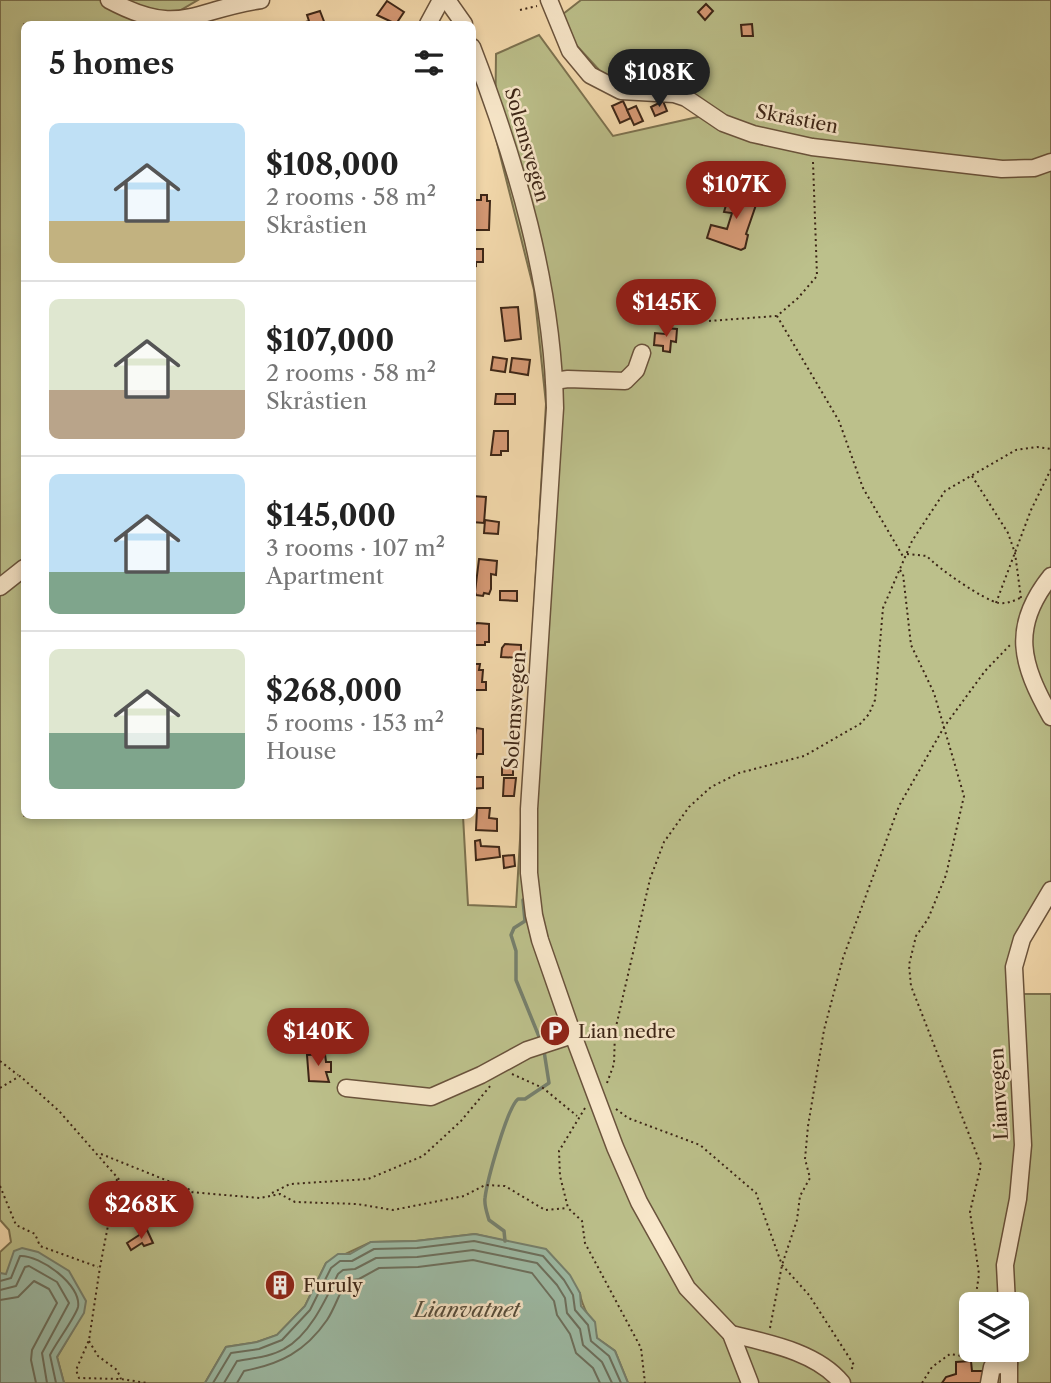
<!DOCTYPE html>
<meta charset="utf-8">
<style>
body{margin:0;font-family:"Libre Caslon Text",serif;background:#f2f2f2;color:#222;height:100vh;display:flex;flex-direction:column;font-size:26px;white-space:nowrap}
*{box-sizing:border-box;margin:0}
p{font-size:23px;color:#767676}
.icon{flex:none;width:38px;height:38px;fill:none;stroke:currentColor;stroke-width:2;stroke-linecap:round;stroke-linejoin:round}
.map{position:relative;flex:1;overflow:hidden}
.sheet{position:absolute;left:21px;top:21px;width:455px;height:798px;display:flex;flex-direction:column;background:#fff;border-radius:10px;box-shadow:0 4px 10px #0003}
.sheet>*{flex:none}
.buttons{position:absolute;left:959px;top:1292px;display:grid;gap:14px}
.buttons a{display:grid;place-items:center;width:70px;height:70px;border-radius:10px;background:#fff;box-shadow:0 4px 10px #0003;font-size:35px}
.price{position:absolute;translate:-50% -60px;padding:0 16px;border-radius:24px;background:#8f2418;color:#fff;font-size:23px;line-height:46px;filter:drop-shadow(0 2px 4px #0008)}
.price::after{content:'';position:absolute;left:50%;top:42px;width:21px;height:16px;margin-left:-10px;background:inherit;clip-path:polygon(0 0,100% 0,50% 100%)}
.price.on{background:#222;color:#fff}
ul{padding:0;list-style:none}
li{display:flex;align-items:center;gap:21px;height:175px;padding:0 28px}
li+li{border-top:2px solid #e0e0e0}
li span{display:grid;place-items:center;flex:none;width:196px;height:140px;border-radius:10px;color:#555}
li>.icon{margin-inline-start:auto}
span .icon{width:84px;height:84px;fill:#fffc;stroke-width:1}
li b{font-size:30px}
h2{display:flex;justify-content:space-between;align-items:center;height:84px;padding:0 28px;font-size:30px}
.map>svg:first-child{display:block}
.green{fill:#bcc08b;stroke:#7c7250;stroke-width:2;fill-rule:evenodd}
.water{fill:#9dbca7;stroke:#76806d;stroke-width:2}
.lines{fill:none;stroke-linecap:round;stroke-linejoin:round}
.shore{stroke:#6c705e;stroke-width:2}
.stream{stroke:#76806d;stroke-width:3.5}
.building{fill:#d89b77;stroke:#3c2516;stroke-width:2}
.minor-casing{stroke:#6a533c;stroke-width:19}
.path{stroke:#3c2516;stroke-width:2;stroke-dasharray:2 3.5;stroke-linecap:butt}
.minor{stroke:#f9e8cb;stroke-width:16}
.labels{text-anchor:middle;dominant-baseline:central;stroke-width:5;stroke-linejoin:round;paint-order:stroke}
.street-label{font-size:19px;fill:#3c2516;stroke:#f9e8cb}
.poi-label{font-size:19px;fill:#3c2516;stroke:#f9e8cb;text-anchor:start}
.water-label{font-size:21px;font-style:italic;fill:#544b3a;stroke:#f9e8cb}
</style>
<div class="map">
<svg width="1051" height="1383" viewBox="0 0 1051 1383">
<rect width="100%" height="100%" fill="#f6dcaf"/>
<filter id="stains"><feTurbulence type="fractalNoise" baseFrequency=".00286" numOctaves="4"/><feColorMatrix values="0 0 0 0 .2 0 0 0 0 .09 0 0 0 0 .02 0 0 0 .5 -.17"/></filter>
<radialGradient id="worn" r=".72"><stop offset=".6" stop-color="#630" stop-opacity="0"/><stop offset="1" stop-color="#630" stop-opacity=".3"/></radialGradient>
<path class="green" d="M0 0H198L157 24H24V816H463L468 905 516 907 546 404 534 290 495 135 496 54 539 35 613 136 702 116 683 86 612 84 554 21 581 0H1051V896L1020 956 1019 994H1051V1383H628L615 1351 597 1338C594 1320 582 1311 580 1293L505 1241 475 1234 416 1241 371 1242 326 1263 305 1306 277 1335 257 1342 226 1347 205 1383H64L57 1357 83 1313 0 1273V1252L11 1242 9 1230 0 1220ZM971 1304H1017V1349H971Z"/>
<g class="water">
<path d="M475 1234 546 1249 570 1275 580 1293 581 1306 595 1322 597 1338 615 1351 628 1383H205L226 1347 257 1342 277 1335 305 1306 326 1263 338 1254H350L371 1242 416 1241Z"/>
<path d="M22 1248 38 1252 69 1271 86 1301 84 1313 57 1357 64 1383H0V1273L6 1274 14 1251Z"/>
</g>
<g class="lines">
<g class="shore">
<path d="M0 1281 11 1278 20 1256C40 1255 82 1285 78 1307 76 1316 56 1343 50 1355L56 1383"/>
<path d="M0 1290 16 1286 25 1267 29 1266 57 1282 69 1303 42 1353 47 1383"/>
<path d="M0 1300 18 1297 34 1281 49 1289 57 1303 32 1350 31 1360 36 1383"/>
<path d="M213 1383 231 1353 259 1349 282 1340 310 1310 331 1268 340 1261H352L374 1249 417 1248 474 1241 543 1256 564 1280 573 1295 575 1310 588 1325 591 1341 609 1356 621 1383"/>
<path d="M224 1383 237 1361C253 1358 270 1357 284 1349 310 1335 326 1299 338 1274L343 1270 355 1269 376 1258 417 1257 473 1250 537 1263 557 1285 565 1298 567 1313 580 1329 583 1345 602 1362 612 1383"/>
<path d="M237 1383 244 1371C280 1364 305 1352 327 1320 335 1308 339 1293 347 1281L359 1279 379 1268 418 1267 473 1260 532 1273 554 1301 557 1315 570 1334 576 1353 593 1368 600 1383"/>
</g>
<g class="stream">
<path d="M523 900 525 921 514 928 511 935 516 951V980L540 1039"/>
<path d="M505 1241 504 1231 489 1220C487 1213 484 1205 485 1198 487 1181 507 1108 518 1099H525L549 1083 544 1051"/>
</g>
</g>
<g class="building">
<path d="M387 1 404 12 396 24 377 15Z"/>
<path d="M706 4 713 11 705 20 698 12Z"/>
<path d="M320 11 325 24H299L309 21 307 15Z"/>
<path d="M752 24 753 36H742L741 25Z"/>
<path d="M623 101 631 118 620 123 612 106Z"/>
<path d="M663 101 667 111 655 116 651 107Z"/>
<path d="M636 106 643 121 634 125 627 110Z"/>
<path d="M747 182 751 201 757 202 746 234 748 235 745 248 741 250 707 238 711 225 727 229 732 213 724 212 729 195 744 199 740 184Z"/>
<path d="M481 195H487V201H490L489 230H475V200H481Z"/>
<path d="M472 249H483V262H476V266L472 265Z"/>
<path d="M518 307 521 339 505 341 501 308Z"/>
<path d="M665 328 677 329 676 342 671 341 670 352 663 351V346L654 345 655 333 665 334Z"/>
<path d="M493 357 507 359 505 372 491 370Z"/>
<path d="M512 358 530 360 528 375 510 372Z"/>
<path d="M496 394H515V404H495Z"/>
<path d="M494 431H508V451H501V455H491Z"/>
<path d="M472 496 486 497 484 523 472 522Z"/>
<path d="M485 520 499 522 498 534 484 533Z"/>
<path d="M479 559 497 561 496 575 491 574V589L489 594 484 593 483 596 476 595 475 592Z"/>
<path d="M500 591H517V601L500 600Z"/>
<path d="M477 623 489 624V642H485V645H472L473 625Z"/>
<path d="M505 644 521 645V658L501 657 502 648Z"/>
<path d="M472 664H480L479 670H483L482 682H486V690H472Z"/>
<path d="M476 728 483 729V754H477L476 758 472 757V735H475Z"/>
<rect x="502" y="759" width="11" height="16"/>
<path d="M472 777H483V788L472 789Z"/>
<path d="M504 778H516L514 796H503Z"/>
<path d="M477 808H490L489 818 497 819V831L476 830Z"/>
<path d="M480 840 481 846 499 847 500 857 476 860 475 841Z"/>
<path d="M514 855 515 866 504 868 503 856Z"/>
<path d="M325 1054 326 1062H331V1072H326L329 1082 309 1081 307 1055Z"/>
<path d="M147 1230 153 1243 144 1246 142 1243 131 1250 127 1243Z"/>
<path d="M280 1274 290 1281 280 1296 270 1289Z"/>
<path d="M971 1361 972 1371H983L984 1383H942L946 1377 956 1374V1362Z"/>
</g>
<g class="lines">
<g class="minor-casing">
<g id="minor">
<path d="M109 0C180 38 192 10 261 0"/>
<path d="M447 0 464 24"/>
<path d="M549 0 570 51 590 75 621 91 674 94 686 98 723 123 753 134 812 147 1002 169 1034 168 1051 162"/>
<path d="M428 24 441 0"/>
<path d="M472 47C516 161 553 285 555 408L529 809V873L534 915 540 940 573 1035 615 1147 639 1202 687 1288 731 1334 750 1383"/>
<path d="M554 381 568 379 625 381 636 370 642 353"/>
<path d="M1051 576C1010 627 1021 664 1051 717"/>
<path d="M0 587 24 568"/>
<path d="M346 1088 431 1097 481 1075 527 1050 573 1035"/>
<path d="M1007 1304 1005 1265 1018 1199 1023 1145 1014 967 1022 939 1051 890"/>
<path d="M731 1334C768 1343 817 1352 842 1383"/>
<path d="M1009 1349V1383"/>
<path d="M989 1383 992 1367 1009 1363"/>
</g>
</g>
<g class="path">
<path d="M520 10 537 6"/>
<path d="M813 162 817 276 798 298 777 316 839 421 863 488 904 558"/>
<path d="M709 321 776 316"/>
<path d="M972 476 1008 533 1015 553 1021 598"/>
<path d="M907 554 927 556C936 567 985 601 999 603 1007 604 1013 601 1020 598"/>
<path d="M900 570 903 574 911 645 934 693 964 796 946 875 928 919 916 936 909 965 911 986 981 1165 970 1212 979 1274 976 1295 979 1304"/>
<path d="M996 603 1031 510 1051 469"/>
<path d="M0 1061 18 1075"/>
<path d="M512 1074 543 1088 577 1116"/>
<path d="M607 1083 614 1064 615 1031 650 879 664 842 689 807 711 787 739 773 804 756 860 724 869 714 875 700 883 608 912 541 945 491 1016 450 1037 447 1051 449"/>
<path d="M0 1088 20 1076 59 1111 123 1184 131 1187 260 1198 280 1194 295 1202 357 1204 393 1210 464 1196 485 1185 505 1186 545 1210 567 1208"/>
<path d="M585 1108 559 1151 560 1176 568 1208 582 1221 585 1243 641 1348 645 1383"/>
<path d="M616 1109 628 1118 700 1145 756 1193 782 1265 809 1295 854 1365 851 1370"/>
<path d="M101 1154 193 1191"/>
<path d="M117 1179 100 1267 89 1340 76 1370 79 1378 121 1379 147 1383"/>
<path d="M0 1186 16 1225 35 1234 40 1246 98 1267"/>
<path d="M272 1193 290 1184 368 1179 423 1156 461 1121 491 1085"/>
<path d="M770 1328 782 1265 797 1220 800 1196 810 1178 805 1159 808 1126 824 1030 843 958 899 806 944 727 985 671 1011 644"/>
<path d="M89 1341 98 1356 117 1370 121 1379"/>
<path d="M922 1383 932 1367 950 1354 980 1359"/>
</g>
<use href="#minor" class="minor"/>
</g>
<defs>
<g id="parking-disc" transform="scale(1.575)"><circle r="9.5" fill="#8f2418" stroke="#f9e8cb"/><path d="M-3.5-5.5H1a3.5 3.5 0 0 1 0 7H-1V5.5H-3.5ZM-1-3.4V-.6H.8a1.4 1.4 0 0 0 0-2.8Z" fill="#fff"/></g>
<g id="building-disc" transform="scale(1.575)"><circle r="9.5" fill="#8f2418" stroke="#f9e8cb"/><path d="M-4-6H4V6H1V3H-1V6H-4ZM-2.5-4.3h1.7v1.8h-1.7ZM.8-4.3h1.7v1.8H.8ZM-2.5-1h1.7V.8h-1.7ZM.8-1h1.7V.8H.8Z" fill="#fff"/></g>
</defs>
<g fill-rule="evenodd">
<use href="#parking-disc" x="555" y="1031"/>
<use href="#building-disc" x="280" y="1285"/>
</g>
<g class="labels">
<g class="street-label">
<text transform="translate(797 119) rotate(11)">Skråstien</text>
<text transform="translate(527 145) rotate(74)">Solemsvegen</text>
<text transform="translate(515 710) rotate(-86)">Solemsvegen</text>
<text transform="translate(999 1094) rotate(-93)">Lianvegen</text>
</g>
<g class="poi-label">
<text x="578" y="1031">Lian nedre</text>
<text x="303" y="1285">Furuly</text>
</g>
<g class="water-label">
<text x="467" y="1309">Lianvatnet</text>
</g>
</g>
<rect width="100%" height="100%" filter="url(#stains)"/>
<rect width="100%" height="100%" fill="url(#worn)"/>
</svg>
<div class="buttons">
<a><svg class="icon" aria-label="layers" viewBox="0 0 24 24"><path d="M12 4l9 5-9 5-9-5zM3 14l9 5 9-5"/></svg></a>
</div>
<b class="price on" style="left:659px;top:109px">$108K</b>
<b class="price" style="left:736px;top:221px">$107K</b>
<b class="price" style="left:666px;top:339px">$145K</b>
<b class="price" style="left:318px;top:1068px">$140K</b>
<b class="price" style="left:141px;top:1241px">$268K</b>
<section class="sheet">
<h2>5 homes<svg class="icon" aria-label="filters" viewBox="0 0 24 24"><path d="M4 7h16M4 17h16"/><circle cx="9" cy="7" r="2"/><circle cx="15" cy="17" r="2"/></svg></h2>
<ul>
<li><span style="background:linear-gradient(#bfe0f5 70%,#c2b280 0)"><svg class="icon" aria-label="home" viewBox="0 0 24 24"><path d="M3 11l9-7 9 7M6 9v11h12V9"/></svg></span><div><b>$108,000</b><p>2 rooms · 58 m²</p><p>Skråstien</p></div></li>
<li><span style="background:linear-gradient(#dfe7d0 65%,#b9a48a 0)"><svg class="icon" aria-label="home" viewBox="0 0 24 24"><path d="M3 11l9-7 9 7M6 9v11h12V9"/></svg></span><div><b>$107,000</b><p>2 rooms · 58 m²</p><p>Skråstien</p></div></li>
<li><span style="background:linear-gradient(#bfe0f5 70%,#7fa58c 0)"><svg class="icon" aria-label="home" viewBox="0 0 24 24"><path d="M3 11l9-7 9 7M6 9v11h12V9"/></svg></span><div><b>$145,000</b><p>3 rooms · 107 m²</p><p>Apartment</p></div></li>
<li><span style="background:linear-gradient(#dfe7d0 60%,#7fa58c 0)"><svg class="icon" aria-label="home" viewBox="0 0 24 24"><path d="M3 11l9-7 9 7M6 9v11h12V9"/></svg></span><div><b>$268,000</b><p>5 rooms · 153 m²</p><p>House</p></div></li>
</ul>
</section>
</div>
